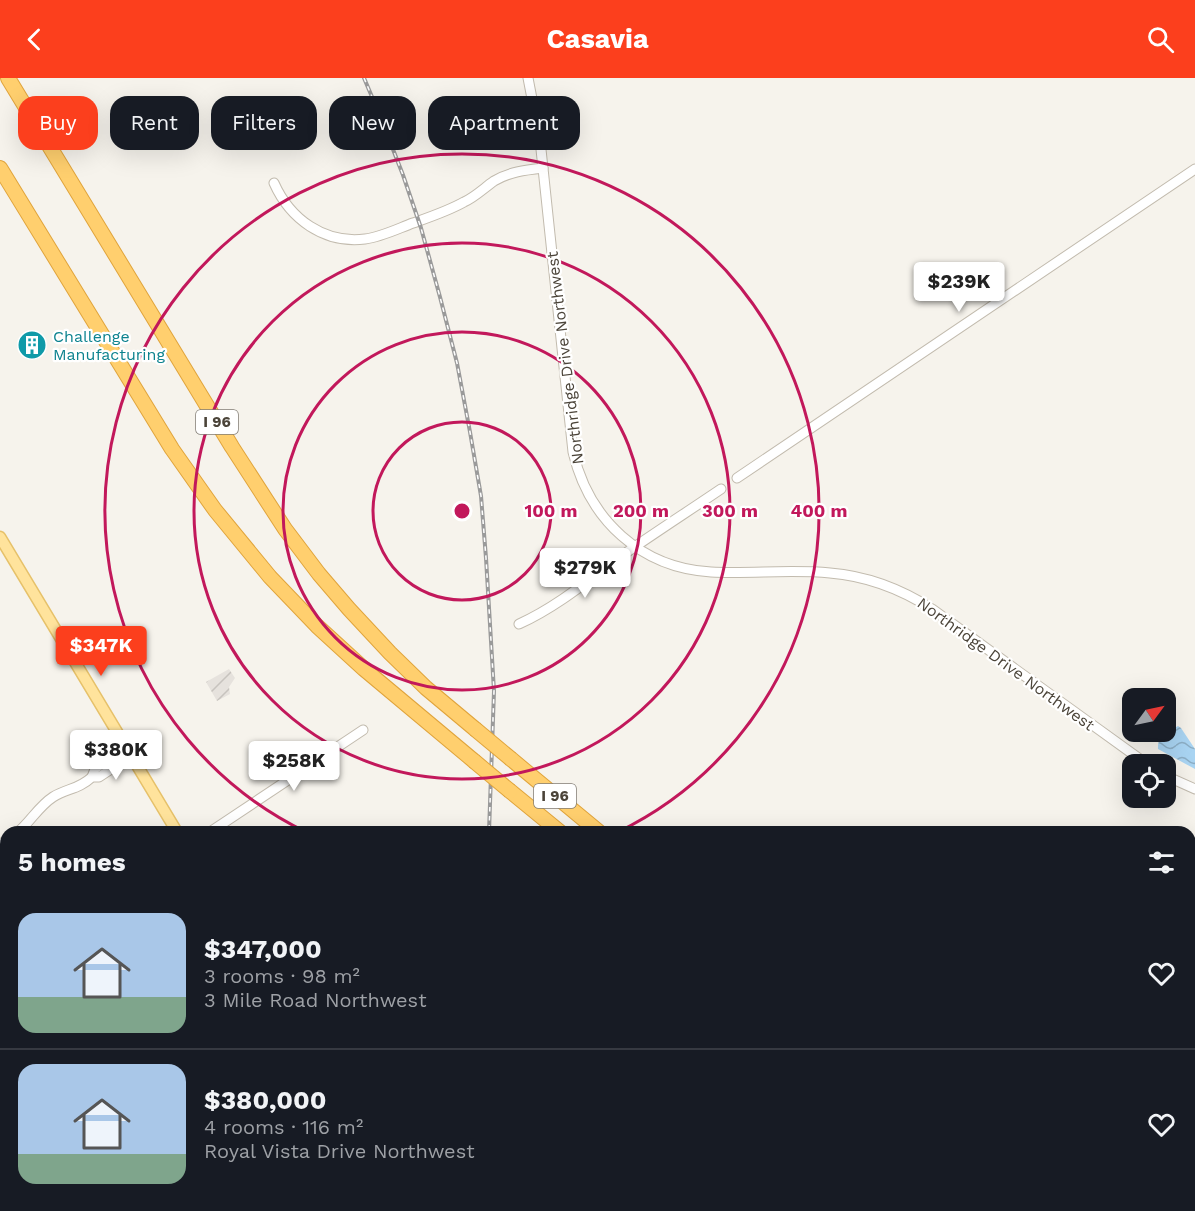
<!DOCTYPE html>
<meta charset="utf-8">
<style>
body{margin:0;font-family:"Work Sans",sans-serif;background:#20242c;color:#f1f3f6;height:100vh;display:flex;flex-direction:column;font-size:22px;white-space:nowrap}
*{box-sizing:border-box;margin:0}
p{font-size:20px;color:#9ea1a6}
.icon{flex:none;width:33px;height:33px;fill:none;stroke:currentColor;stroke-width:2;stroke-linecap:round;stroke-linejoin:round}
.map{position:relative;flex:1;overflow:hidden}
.details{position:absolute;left:0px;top:748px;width:1196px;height:386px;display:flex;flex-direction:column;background:#171b24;border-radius:18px 18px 0 0;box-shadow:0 6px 24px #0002}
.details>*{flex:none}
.guide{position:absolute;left:18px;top:18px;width:600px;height:54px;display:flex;gap:12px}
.needle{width:39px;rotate:57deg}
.buttons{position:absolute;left:1122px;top:610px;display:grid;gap:12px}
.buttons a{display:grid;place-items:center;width:54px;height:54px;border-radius:12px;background:#171b24;box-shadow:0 6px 24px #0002;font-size:30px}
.price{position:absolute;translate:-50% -51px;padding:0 14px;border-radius:6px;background:#fff;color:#222;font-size:20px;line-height:39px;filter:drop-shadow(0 2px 3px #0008)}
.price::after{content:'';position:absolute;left:50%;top:36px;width:18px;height:14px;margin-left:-9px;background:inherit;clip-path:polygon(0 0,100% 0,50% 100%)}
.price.on{background:#fc3f1d;color:#fff}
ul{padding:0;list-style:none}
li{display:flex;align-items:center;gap:18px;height:150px;padding:0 18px}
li+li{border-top:2px solid #363941}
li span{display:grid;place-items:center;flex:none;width:168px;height:120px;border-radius:18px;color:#555}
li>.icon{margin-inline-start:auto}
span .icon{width:72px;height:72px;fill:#fffc;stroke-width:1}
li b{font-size:26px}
h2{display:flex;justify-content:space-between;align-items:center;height:72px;padding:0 18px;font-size:26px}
.tag{padding:0 21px;border-radius:18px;background:#171b24;box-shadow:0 6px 24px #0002;font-size:21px;line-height:54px}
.tag.on{background:#fc3f1d;color:#fff}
header{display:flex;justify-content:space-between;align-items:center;height:78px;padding:0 18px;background:#fc3f1d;color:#fff;font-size:27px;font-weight:700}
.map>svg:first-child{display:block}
.residential{fill:#eae5da}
.industrial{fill:url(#industrial-furrows)}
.water{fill:url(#water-waves)}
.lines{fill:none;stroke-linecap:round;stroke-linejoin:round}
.stream{stroke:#a9d4f2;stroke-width:1.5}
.minor-casing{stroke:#c2bbae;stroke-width:11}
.major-casing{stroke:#e6c16a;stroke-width:13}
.highway-casing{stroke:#e0a43c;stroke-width:16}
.minor{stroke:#fff;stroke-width:9}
.major{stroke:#ffe39c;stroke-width:10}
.highway{stroke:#ffcf6e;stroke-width:14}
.rail-casing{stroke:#9a9a9a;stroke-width:4}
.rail{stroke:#fff;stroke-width:1.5;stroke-dasharray:4.5;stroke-linecap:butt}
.highway-bridge-casing{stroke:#e0a43c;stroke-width:16;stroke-linecap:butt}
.highway-bridge{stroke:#ffcf6e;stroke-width:14}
.ring{fill:none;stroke:#c2185b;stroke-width:3}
.labels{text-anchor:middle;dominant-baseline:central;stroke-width:4.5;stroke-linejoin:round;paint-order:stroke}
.shield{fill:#fff;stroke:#817c74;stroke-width:1.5}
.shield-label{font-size:15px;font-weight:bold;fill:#4b4439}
.culture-label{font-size:16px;fill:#0d838f;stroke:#fff;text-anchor:start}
.street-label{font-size:16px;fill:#4b4439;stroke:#fff}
.centre{fill:#c2185b;stroke:#fff;stroke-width:3}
.ring-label{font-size:18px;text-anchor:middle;font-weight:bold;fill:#c2185b;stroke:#fff;stroke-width:4.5;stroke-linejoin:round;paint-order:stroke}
</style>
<header><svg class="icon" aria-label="back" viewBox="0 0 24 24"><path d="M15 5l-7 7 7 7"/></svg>Casavia<svg class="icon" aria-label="search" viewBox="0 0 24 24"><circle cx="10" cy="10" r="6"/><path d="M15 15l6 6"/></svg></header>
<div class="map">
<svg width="1195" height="1133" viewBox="0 0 1195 1133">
<defs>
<pattern id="industrial-furrows" width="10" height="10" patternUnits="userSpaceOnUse" patternTransform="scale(1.5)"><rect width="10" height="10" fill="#e6e2dd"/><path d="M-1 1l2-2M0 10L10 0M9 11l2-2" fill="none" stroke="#c7c3be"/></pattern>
<pattern id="water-waves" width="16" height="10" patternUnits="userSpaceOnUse" patternTransform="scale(1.5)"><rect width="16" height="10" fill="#a9d4f2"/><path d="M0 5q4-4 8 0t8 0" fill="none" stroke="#8caec5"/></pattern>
</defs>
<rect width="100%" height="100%" fill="#f6f3ec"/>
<g class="residential">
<path d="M0 767 6 770V1128H21L20 1133H0Z"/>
<path d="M32 1128H220L224 1133H32Z"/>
</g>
<path class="industrial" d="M229 591 235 600 229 609 230 616 217 623 206 604Z"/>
<path class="water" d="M1178 648 1181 650 1195 671V691L1158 671C1158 655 1166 655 1178 648Z"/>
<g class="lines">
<g class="stream">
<path d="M1190 891 1195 896"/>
<path d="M300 1128 301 1133"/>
<path d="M544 1128H545"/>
<path d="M570 1128 576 1133"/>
<path d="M609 1128 615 1133"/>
<path d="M590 1133 593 1128"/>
<path d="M823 1133 825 1128"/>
</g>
<g class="minor-casing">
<g id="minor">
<path d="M528 0 540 62 573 374C589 442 641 490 711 494 751 496 791 491 830 495 867 498 901 511 932 531L1148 687"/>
<path d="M274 105C290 141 324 166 365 161 381 159 397 151 413 145 430 139 448 133 464 124 475 119 484 110 494 103 509 94 525 92 543 90"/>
<path d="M737 400 1195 91"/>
<path d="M519 546C555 530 589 502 620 479 653 456 687 434 721 411"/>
<path d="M1166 698 1195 711"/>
<path d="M92 699 95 691 125 668"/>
<path d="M18 754C30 744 39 728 53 719 67 710 78 712 92 699H99L131 678"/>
<path d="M210 754 363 652"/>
<path d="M0 766 6 763"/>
<path d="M0 844 6 851"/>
<path d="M0 1025 3 1047 0 1058"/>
<path d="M66 1128 67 1133"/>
<path d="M136 1128 139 1133"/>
</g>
</g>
<g class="major-casing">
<g id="major">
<path d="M0 459 177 754"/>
<path d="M399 1128 401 1133"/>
</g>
</g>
<g class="highway-casing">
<g id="highway">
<path d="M8 0 232 369 285 451 319 496 349 531 390 575 426 610 475 651"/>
<path d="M0 90 172 371 215 432 270 499 317 548 364 591 474 683"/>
<path d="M511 681 599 754"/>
<path d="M510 713 560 754"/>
<path d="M1190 1065 1195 1066"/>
<path d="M963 1128 964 1133"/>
<path d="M1016 1128 1022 1133"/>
<path d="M1054 1128 1061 1133"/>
</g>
</g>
<use href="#minor" class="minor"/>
<use href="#major" class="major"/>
<use href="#highway" class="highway"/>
<g class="rail-casing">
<g id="rail">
<path d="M364 0 378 33 403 97 421 150 440 219 457 285 470 354 481 418 486 480 494 613 489 754"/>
<path d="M415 1133 416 1128"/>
</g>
</g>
<use href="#rail" class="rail"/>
<g class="highway-bridge-casing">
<g id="highway-bridge">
<path d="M475 651 511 681"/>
<path d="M474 683 510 713"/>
</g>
</g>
<use href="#highway-bridge" class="highway-bridge"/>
</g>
<g class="ring">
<circle cx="462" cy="433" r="89"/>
<circle cx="462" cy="433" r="179"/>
<circle cx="462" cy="433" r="268"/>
<path d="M306 754A357 357 0 1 1 618 754"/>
</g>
<defs>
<g id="building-disc" transform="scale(1.5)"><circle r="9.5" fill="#0f9aa8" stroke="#fff"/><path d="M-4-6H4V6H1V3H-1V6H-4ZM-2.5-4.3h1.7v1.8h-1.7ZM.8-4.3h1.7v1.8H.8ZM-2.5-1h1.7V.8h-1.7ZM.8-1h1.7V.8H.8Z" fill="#fff"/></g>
</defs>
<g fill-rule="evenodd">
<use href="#building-disc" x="32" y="267"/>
</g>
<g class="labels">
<g class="shield">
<rect x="196" y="332" width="42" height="24" rx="4.5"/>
<rect x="534" y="706" width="42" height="24" rx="4.5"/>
</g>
<g class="shield-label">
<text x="217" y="344">I 96</text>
<text x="555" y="718">I 96</text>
</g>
<g class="culture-label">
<text x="53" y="258">Challenge<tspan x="53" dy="18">Manufacturing</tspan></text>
</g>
<g class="street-label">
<text transform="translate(565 280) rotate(-97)">Northridge Drive Northwest</text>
<text transform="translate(1006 586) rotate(36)">Northridge Drive Northwest</text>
</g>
</g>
<circle cx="462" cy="433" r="9" class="centre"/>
<g class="ring-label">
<text x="551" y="439">100 m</text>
<text x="641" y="439">200 m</text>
<text x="730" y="439">300 m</text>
<text x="819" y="439">400 m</text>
</g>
</svg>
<div class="buttons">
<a><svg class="needle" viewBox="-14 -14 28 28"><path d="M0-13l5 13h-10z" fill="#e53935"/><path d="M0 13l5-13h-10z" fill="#9ea1a6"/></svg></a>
<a><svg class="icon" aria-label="locate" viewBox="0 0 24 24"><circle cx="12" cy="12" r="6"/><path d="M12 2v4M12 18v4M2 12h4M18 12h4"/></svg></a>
</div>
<b class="price" style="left:959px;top:235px">$239K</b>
<b class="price" style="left:585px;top:521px">$279K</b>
<b class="price on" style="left:101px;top:599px">$347K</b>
<b class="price" style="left:116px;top:703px">$380K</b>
<b class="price" style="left:294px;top:714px">$258K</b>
<div class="guide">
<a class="tag on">Buy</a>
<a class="tag">Rent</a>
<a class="tag">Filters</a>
<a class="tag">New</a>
<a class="tag">Apartment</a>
</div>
<section class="details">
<h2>5 homes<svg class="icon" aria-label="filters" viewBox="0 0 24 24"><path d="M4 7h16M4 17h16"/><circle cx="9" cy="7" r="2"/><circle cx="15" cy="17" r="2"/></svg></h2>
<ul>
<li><span style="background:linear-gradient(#a9c7e8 70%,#7fa58c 0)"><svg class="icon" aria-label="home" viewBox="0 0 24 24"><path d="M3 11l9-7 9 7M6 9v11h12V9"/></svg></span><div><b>$347,000</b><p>3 rooms · 98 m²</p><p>3 Mile Road Northwest</p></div><svg class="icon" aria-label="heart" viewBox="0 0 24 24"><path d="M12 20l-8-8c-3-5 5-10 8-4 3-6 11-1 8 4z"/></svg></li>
<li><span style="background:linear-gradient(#a9c7e8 75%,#7fa58c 0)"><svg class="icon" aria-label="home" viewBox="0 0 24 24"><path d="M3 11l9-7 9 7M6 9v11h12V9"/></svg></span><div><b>$380,000</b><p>4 rooms · 116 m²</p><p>Royal Vista Drive Northwest</p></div><svg class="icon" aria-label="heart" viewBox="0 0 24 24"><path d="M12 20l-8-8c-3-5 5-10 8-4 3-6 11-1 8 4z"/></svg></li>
</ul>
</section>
</div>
